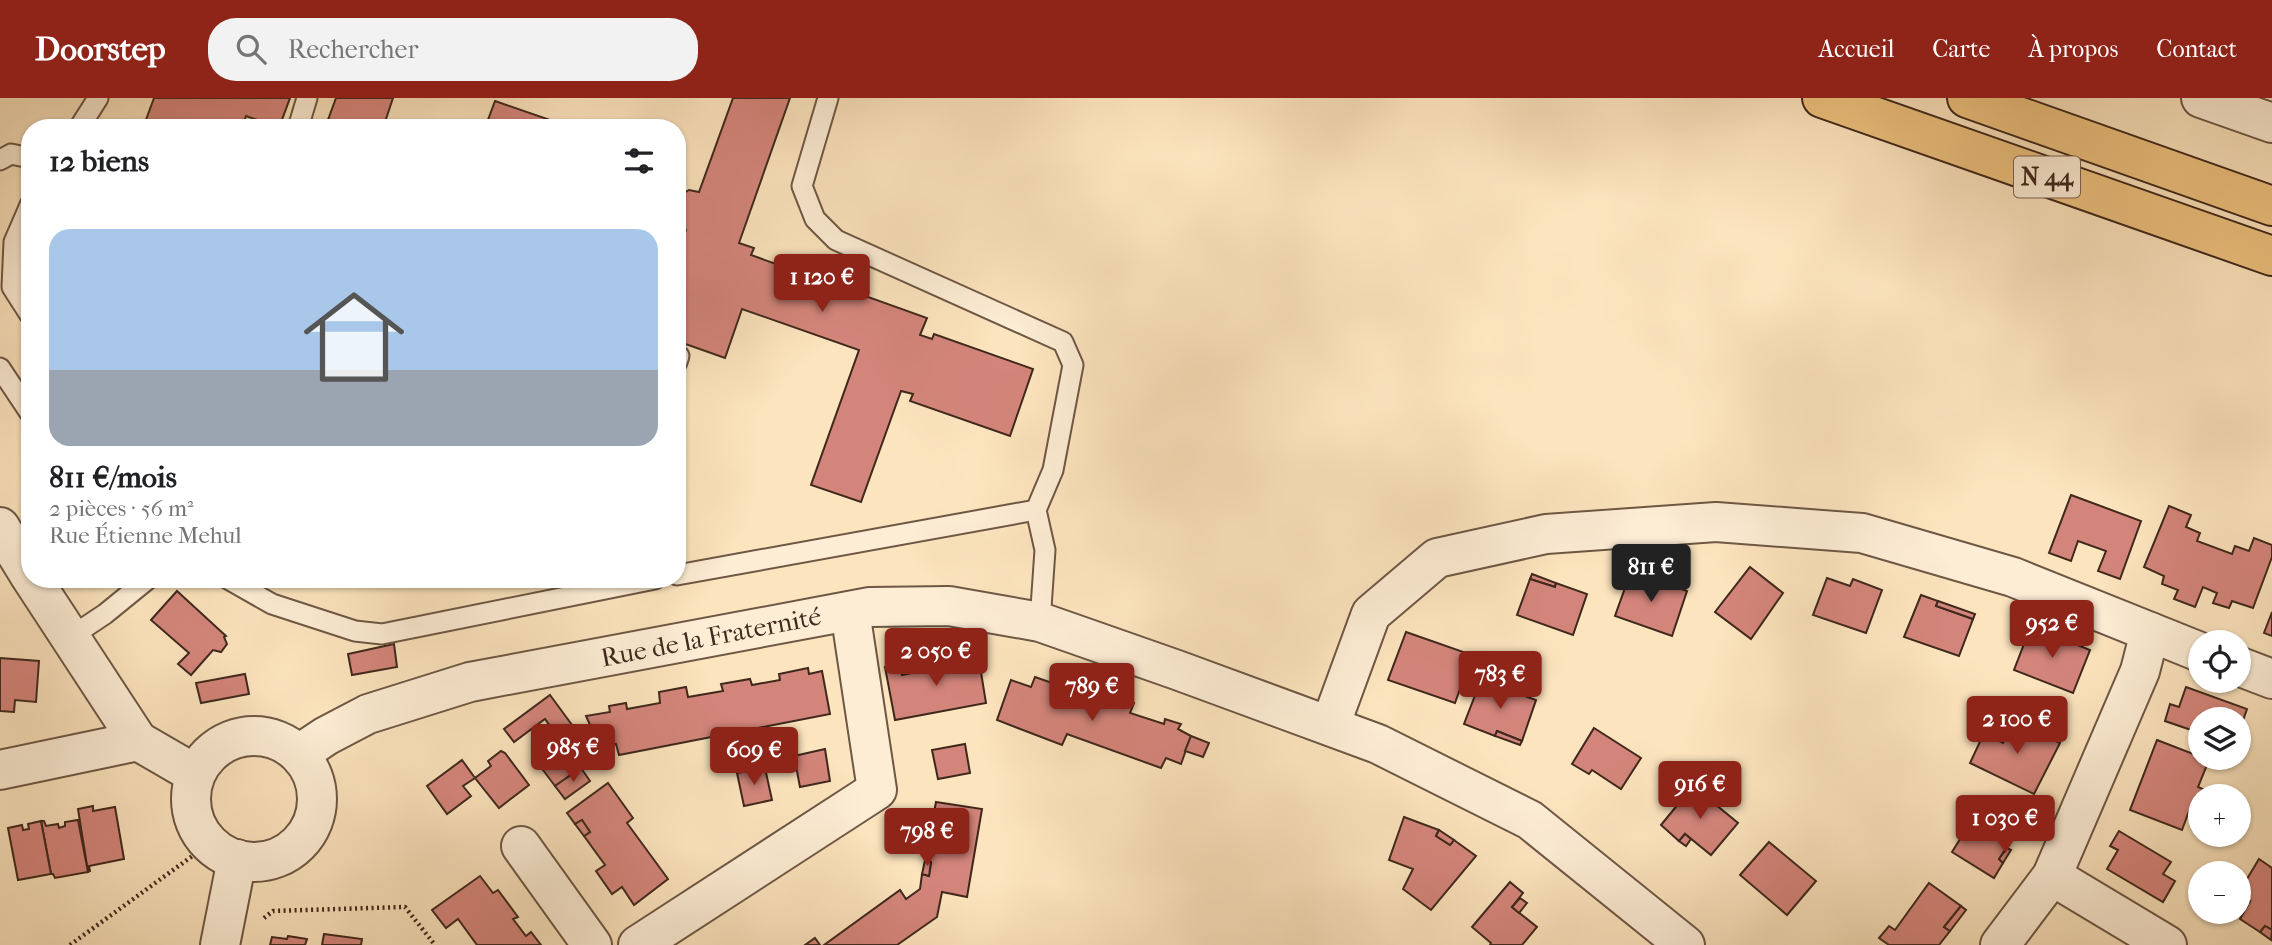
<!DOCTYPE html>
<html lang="fr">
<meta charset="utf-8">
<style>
body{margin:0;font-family:"IM FELL French Canon",serif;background:#f2f2f2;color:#202124;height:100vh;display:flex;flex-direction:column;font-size:26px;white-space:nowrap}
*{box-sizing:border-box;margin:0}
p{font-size:23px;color:#757577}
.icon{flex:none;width:38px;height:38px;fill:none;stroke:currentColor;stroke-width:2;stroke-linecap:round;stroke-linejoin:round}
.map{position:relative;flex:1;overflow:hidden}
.details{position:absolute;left:21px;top:21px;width:665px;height:469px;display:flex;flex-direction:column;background:#fff;border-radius:28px;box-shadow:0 2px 5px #0004}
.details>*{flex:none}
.controls{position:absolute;left:2188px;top:532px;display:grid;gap:14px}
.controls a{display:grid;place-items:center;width:63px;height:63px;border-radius:50%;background:#fff;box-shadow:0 2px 5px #0004;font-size:35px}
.price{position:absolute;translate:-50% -60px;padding:0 16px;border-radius:7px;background:#8f2418;color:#fff;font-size:23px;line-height:46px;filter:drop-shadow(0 2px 4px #0008)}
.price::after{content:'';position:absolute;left:50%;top:42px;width:21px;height:16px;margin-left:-10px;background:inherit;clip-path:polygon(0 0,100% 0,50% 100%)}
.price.selected{background:#222;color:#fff}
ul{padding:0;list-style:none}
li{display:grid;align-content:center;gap:14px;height:371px;padding:0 28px}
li+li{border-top:2px solid #e0e0e0}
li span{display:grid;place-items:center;height:217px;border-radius:21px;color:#555}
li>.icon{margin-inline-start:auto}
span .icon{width:126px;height:126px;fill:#fffc;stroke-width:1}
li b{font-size:30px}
h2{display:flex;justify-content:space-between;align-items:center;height:84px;padding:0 28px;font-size:30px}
header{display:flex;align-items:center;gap:42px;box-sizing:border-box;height:98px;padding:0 35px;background:#8f2418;color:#fff}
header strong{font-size:33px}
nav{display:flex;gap:38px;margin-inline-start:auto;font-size:24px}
.search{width:490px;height:63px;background:#f2f2f2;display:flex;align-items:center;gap:18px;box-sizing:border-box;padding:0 24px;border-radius:28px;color:#757577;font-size:26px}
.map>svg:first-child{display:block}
.building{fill:#d4857b;stroke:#3f281c;stroke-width:2}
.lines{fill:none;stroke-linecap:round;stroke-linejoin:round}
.lane-casing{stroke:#6e5744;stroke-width:23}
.street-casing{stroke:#6e5744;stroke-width:42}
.primary-casing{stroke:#3f281c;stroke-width:42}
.path{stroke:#3f281c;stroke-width:4.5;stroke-dasharray:2 3.5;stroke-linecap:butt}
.lane{stroke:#fdedd5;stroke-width:19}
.street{stroke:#fdedd5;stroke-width:38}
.primary{stroke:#eec27f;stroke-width:38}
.labels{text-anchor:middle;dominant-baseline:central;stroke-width:5;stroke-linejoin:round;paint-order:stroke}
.shield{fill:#fdedd5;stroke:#786354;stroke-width:2}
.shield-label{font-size:24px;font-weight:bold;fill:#3f281c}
.street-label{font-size:26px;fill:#3f281c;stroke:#fdedd5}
</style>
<header>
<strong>Doorstep</strong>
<div class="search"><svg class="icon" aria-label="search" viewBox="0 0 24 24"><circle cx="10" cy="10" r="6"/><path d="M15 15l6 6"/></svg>Rechercher</div>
<nav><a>Accueil</a><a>Carte</a><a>À propos</a><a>Contact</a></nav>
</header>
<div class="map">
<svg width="2272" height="847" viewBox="0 0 2272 847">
<rect width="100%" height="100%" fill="#fce4be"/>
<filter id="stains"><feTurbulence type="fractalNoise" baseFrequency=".00286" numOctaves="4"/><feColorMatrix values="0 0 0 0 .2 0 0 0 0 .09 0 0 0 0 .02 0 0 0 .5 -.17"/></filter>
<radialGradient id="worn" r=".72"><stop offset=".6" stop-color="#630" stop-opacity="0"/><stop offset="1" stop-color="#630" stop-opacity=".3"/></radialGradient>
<g class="building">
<path d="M154 0H290L279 30 246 18 242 30H143Z"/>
<path d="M336 0H393L383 30H325Z"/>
<path d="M733 0H790L739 145 754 150 751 157 927 220 920 237 932 241 934 236 1033 271 1010 338 910 303 913 296 901 293 861 404 811 387 859 252 742 211 725 260 677 243V155L686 132 677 124V99L689 92 699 94Z"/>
<path d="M495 3 573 30H485Z"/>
<path d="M2071 397 2141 423 2120 481 2098 473 2106 453 2078 443 2071 463 2049 455Z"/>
<path d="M2169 408 2191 417 2186 429 2200 435 2197 443 2232 456 2235 448 2249 453 2254 440 2272 447V459L2253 510 2232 503 2229 510 2213 505 2217 495 2203 489 2195 509 2174 501 2178 492 2162 486 2164 478 2144 469Z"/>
<path d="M1750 469 1783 495 1751 541 1715 514Z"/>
<path d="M1631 473 1687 493 1672 538 1615 518Z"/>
<path d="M1532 476 1556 485 1555 489 1530 481Z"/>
<path d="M1827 480 1850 488 1853 481 1882 492 1866 535 1813 517Z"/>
<path d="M1530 481 1555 489 1556 485 1587 496 1573 537 1517 517Z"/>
<path d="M177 493 226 538 224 539 227 546 221 554 213 552 191 577 178 566 189 555 151 522Z"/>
<path d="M1921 497 1938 503 1936 508 1973 521 1959 558 1904 539Z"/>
<path d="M1938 503 1975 516 1973 521 1936 508Z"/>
<path d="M2272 514V538L2264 535Z"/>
<path d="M2031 528 2090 552 2073 595 2014 572Z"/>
<path d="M1406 534 1472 557 1455 605 1388 582Z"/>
<path d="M394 546 397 569 352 577 348 556Z"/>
<path d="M963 558 964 565 979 562 986 605 895 622 885 569 899 566 902 577 935 570V564Z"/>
<path d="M0 560 39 563 36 604 15 602 14 614 0 613Z"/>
<path d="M808 570 809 576 822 573 830 616 619 657 616 646 600 649 586 618 610 614 609 608 626 605 627 611 660 605 659 594 686 589 688 599 723 593 721 586 750 581 752 587 780 582 779 576Z"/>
<path d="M245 576 249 596 201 605 196 585Z"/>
<path d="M1035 579 1064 589 1060 599 1080 606 1083 596 1104 604 1107 594 1134 605 1130 615 1164 626 1165 621 1181 626 1178 631 1191 638 1181 666 1166 660 1161 670 1067 636 1062 647 997 622 1011 582 1031 589Z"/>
<path d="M1481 582 1536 602 1522 643 1497 633 1495 638 1464 626Z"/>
<path d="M2186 589 2247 611 2239 634 2238 621H2200V635L2165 623 2170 606 2179 609Z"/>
<path d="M550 597 589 650 575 661 581 670 555 688 540 668 565 649 545 621 514 644 504 631Z"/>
<path d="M2015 622 2060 645 2034 696 1970 665 1984 635 2003 645Z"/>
<path d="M1594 630 1641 660 1621 691 1592 672 1589 676 1572 666Z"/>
<path d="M1497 633 1522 643 1520 647 1495 638Z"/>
<path d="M1191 638 1209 645 1203 659 1185 653Z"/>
<path d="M2157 642 2209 662 2198 689 2210 694 2208 698H2200V708L2192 705 2182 732 2130 712Z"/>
<path d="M965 646 970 675 938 681 932 652Z"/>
<path d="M825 651 830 683 800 689 794 658Z"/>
<path d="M501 653 505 655 529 687 499 710 475 680 491 668 488 663Z"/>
<path d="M462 662 475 680 463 688 471 698 447 716 427 688Z"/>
<path d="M581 670 590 683 565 701 555 688Z"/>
<path d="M765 670 772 702 744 708 737 675Z"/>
<path d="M608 685 633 720 627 725 668 781 634 807 622 789 612 796 596 773 605 767 584 738 590 734 582 722 575 726 567 715Z"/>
<path d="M1693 688 1738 725 1711 757 1685 736 1679 743 1661 727Z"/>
<path d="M936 704 982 711 967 799 942 794 937 819 897 847H824L900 792 906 801 920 791 922 776 929 778 931 764 925 762 930 734 936 736 938 722 933 720Z"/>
<path d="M93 708V713L115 709 124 761 89 768 90 773 88 774 78 711Z"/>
<path d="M1979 711 2017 733 1999 761 2003 765 1994 780 1952 754Z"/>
<path d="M1404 719 1439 732 1436 738 1450 747 1454 742 1476 758 1431 812 1403 791 1413 771 1389 762Z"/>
<path d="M933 720 938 722 936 736 930 734Z"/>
<path d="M78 722 88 774 55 780 53 776H51L41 723H44L46 728 58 726 59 730 65 728V724Z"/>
<path d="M582 722 590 734 584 738 575 726Z"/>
<path d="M41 723 51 776 18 782 8 730 22 727 23 732 29 731 28 726Z"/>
<path d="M1439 732 1454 742 1450 747 1436 738Z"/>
<path d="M2119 733 2171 764 2163 776 2175 783 2163 804 2107 771 2118 752 2110 748Z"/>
<path d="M1685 736 1691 741 1686 748 1679 743Z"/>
<path d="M1769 744 1816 783 1787 817 1740 777Z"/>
<path d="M2007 750 2011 752 2003 765 1999 761Z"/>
<path d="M2259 761 2272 770V832L2265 828 2260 834 2240 821 2250 803 2238 796Z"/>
<path d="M925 762 931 764 929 778 922 776Z"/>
<path d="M480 778 493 795 498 792 518 819 513 821 526 838 531 834 541 847H477L458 821 446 830 432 812Z"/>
<path d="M1510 784 1523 795 1512 809 1537 829 1522 847H1490L1491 845 1472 829Z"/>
<path d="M1929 785 1961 808 1944 829 1950 833 1939 847H1889L1879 840 1889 828 1895 832Z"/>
<path d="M2238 796 2250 803 2246 810 2238 805Z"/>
<path d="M1520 800 1527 805 1519 815 1512 809Z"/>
<path d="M1961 808 1966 812 1950 833 1944 829Z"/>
<path d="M2265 828 2272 832 2271 842 2260 834Z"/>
<path d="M324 836 362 841 361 847H322Z"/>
<path d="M288 838 307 841 305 847H270L272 839 287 841Z"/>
<path d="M815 840 820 847H805Z"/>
</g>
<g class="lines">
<g class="lane-casing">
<g id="lane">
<path d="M79 30 98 0"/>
<path d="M298 30 307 0"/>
<path d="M0 62 11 56 30 60"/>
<path d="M30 107 14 144 12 189 30 217"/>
<path d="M677 264 679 258"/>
<path d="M0 270 30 315"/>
<path d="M1036 412 1045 452 1040 524"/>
<path d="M677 477 1036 412 1053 372 1073 267 1063 244 836 142 815 121 802 88 828 0"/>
<path d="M228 481 272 506 355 533 382 536 655 481"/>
<path d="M69 540 105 516 148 481"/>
</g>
</g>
<g class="street-casing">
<g id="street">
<path d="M2201 0 2272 25"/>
<path d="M0 429 30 478"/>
<path d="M32 481 138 643"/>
<path d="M2238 568 2272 581"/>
<path d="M1330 628 1371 516 1437 460 1546 436 1716 424 1862 435 2013 479 2200 554"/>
<circle cx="254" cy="701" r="63"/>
<path d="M299 656 326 638 368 616 470 584 870 509 949 508 1040 524 1177 572 1378 646 1530 722 1685 847"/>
<path d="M0 672 138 643 195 676"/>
<path d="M521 748 592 847"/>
<path d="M2052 778 2167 847"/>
<path d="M220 847 237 761"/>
<path d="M638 847 877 692 850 513"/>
<path d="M2000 847 2052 778 2140 573 2150 534"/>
</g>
</g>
<g class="primary-casing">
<g id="primary">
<path d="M1822 0 2272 158"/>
<path d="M1967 0 2272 108"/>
</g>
</g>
<g class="path">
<path d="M264 820 273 813 405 809 435 847"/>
<path d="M70 847 202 751"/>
</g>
<use href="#lane" class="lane"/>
<use href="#street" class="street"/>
<use href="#primary" class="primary"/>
</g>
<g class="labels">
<rect class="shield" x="2014" y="58.5" width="66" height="41" rx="5"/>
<g class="shield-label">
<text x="2047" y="79">N 44</text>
</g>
<g class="street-label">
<text transform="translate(711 539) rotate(-11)">Rue de la Fraternité</text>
</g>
</g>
<rect width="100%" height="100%" filter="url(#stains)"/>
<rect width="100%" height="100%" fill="url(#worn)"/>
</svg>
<div class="controls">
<a><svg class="icon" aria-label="locate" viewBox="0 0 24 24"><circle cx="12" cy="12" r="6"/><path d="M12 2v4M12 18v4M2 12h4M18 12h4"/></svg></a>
<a><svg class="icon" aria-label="layers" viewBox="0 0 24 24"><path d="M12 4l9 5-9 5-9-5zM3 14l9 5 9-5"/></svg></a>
<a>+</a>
<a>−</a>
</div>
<b class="price" style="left:822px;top:216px">1 120 €</b>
<b class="price selected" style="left:1651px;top:506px">811 €</b>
<b class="price" style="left:2052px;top:562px">952 €</b>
<b class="price" style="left:936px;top:590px">2 050 €</b>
<b class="price" style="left:1500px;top:613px">783 €</b>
<b class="price" style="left:1092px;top:625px">789 €</b>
<b class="price" style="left:2017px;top:658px">2 100 €</b>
<b class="price" style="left:573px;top:686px">985 €</b>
<b class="price" style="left:754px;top:689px">609 €</b>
<b class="price" style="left:1700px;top:723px">916 €</b>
<b class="price" style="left:2005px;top:757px">1 030 €</b>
<b class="price" style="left:927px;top:770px">798 €</b>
<section class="details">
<h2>12 biens<svg class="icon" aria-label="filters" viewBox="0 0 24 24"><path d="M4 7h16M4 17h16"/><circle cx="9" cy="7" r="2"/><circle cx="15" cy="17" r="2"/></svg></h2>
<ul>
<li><span style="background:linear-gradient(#a9c7e8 65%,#9aa5b1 0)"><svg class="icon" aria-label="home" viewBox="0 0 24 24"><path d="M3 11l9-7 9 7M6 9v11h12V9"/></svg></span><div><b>811 €/mois</b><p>2 pièces · 56 m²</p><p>Rue Étienne Mehul</p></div></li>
</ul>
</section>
</div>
